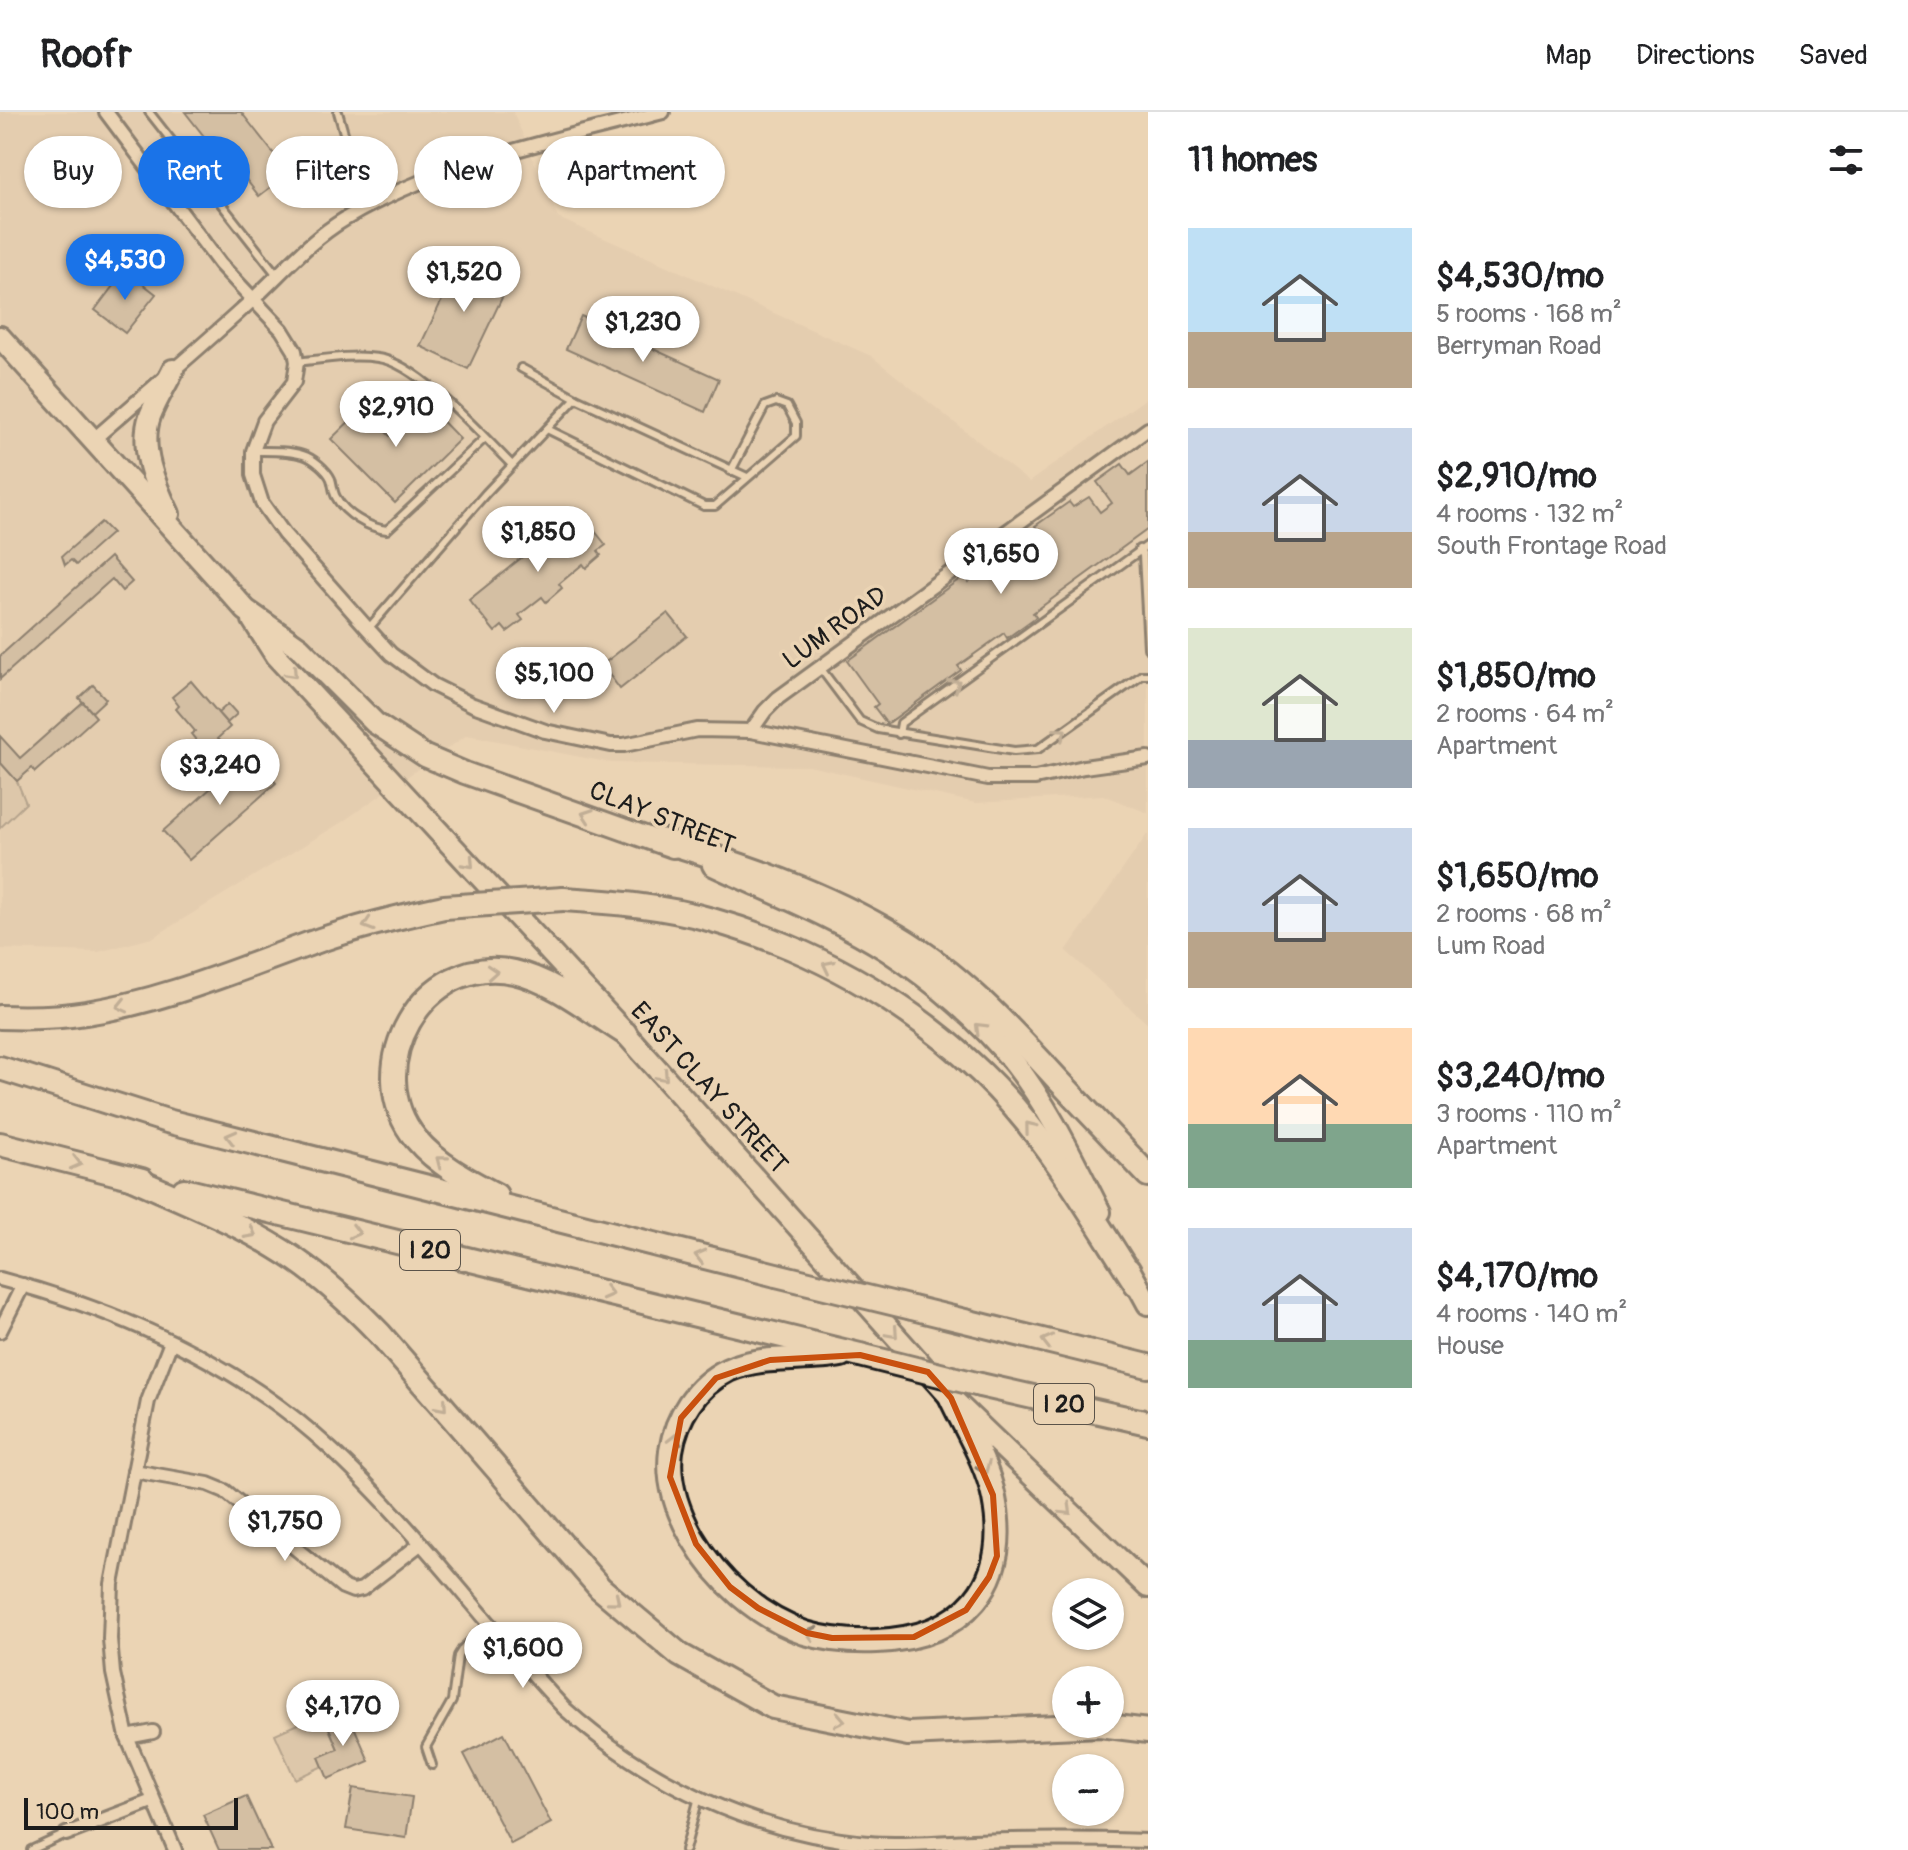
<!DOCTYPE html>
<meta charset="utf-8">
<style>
body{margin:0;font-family:Pangolin,sans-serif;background:#f6f6f6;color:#202124;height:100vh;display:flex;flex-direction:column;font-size:30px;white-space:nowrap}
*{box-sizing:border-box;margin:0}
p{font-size:26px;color:#757577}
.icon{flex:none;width:44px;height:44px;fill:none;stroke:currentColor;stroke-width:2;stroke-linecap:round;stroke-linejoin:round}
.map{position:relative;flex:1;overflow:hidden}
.details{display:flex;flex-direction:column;background:#fff;width:760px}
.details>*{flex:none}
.banner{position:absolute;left:24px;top:24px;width:760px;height:72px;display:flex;gap:16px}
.fabs{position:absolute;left:1052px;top:1466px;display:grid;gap:16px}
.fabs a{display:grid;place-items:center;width:72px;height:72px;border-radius:50%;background:#fff;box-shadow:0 2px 6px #0004;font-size:40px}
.scale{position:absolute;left:24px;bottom:20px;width:214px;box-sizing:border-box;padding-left:8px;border:4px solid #1c1c1c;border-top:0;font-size:22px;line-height:28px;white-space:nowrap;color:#1c1c1c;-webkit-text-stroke:6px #ebd4b4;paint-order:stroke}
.price{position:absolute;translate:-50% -68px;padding:0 18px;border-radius:28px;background:#fff;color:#222;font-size:26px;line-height:52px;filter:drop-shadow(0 2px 4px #0008)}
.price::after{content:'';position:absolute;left:50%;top:48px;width:24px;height:18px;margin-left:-12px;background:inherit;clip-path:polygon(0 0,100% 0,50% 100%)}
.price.selected{background:#1a73e8;color:#fff}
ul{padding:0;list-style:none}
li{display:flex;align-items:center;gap:24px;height:200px;padding:0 40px}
li span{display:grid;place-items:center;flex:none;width:224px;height:160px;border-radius:0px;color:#555}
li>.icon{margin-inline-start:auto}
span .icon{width:96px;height:96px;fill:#fffc;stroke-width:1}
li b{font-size:34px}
h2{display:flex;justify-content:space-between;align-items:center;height:96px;padding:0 40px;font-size:34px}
.pill{padding:0 28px;border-radius:36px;background:#fff;box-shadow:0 2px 6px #0004;font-size:28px;line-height:72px}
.pill.selected{background:#1a73e8;color:#fff}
header{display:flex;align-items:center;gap:48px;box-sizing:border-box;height:112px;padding:0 40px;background:#fff;border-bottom:2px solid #e0e0e0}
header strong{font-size:38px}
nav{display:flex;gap:44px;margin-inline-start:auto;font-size:28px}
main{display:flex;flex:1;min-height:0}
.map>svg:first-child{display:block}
.built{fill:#dcc6a9}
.green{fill:#cdb99e;stroke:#746a5d;stroke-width:2}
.building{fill:#b8a68f;stroke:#1c1c1c;stroke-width:2}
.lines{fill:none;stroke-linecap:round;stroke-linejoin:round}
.lane-casing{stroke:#1c1c1c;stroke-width:12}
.street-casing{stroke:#1c1c1c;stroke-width:18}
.primary-casing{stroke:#1c1c1c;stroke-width:26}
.highway-casing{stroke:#1c1c1c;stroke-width:28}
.lane{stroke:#ebd4b4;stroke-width:6}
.street{stroke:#ebd4b4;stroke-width:12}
.primary{stroke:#ebd4b4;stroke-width:20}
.highway{stroke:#ebd4b4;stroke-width:22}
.highway-bridge-casing{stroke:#1c1c1c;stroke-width:28;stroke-linecap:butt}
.highway-bridge{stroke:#ebd4b4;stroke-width:22}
.oneway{stroke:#8e8170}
.marked{fill:none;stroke:#c9500e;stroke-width:6;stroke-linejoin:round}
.labels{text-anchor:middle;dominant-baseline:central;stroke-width:7;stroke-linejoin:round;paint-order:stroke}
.shield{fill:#ebd4b4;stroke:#5a534a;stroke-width:2}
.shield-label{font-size:24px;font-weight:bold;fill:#1c1c1c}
.street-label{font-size:26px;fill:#1c1c1c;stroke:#ebd4b4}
</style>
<header>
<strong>Roofr</strong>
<nav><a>Map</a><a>Directions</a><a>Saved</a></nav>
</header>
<main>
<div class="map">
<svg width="1148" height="1738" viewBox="0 0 1148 1738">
<rect width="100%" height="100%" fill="#ebd4b4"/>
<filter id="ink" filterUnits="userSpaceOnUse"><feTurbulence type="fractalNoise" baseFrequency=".0125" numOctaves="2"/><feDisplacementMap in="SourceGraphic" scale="16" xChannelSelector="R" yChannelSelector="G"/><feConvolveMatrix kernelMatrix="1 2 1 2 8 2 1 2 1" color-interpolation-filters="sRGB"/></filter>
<g filter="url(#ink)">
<g class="built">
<path d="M0 0H513L558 106 871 244 1029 370 1148 285V701L1103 683 976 691 809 654 612 651 467 623 342 710 152 826 98 840 0 837Z"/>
<path d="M1148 721V912L1066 839Z"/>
</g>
<g class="green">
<path d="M0 650 17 669 26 691 0 716Z"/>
<path d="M322 1601 338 1637 319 1645 323 1654 295 1667 275 1622Z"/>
</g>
<g class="building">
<path d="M185 0H241L289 61 259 84 234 52 229 56Z"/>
<path d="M461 148 509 171 468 257 420 234Z"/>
<path d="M125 158 156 182 125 221 95 198Z"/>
<path d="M581 204 719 267 705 300 566 237Z"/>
<path d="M424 290 460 327 395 391 331 327 363 296 390 324Z"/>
<path d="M1148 350V417L1033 501 1036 505 1007 526 1004 521 958 554 961 558 887 612 874 595 878 592 847 549 964 464 968 470 996 450 1001 456 1043 425 1035 414 1069 390 1073 395 1089 385 1100 400 1112 391 1097 370 1122 352 1130 363Z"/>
<path d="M582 403 606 433 598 439 601 443 586 456 583 452 559 472 562 476 546 490 542 485 519 503 523 508 507 520 502 514 495 520 469 488 572 405 575 409Z"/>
<path d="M101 410 112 421 76 453 71 448 65 453 62 444Z"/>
<path d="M110 445 132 470 122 479 112 467 0 567V544Z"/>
<path d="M668 501 687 524 620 577 602 553Z"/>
<path d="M191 569 230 615 218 626 222 631 208 643 206 640 197 648 186 636 196 628 191 622 195 619 176 597 179 594 172 585Z"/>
<path d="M93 573 106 587 92 600 79 586Z"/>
<path d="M83 590 96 605 35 660 32 656 17 669 0 650V624L20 646Z"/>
<path d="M228 592 237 602 227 611 218 601Z"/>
<path d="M250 641 276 671 189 748 163 719Z"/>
<path d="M343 1601 348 1611 352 1610 369 1649 328 1667 319 1645 338 1637 326 1609Z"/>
<path d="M504 1621 551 1711 511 1732 464 1642Z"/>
<path d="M353 1676 412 1685 406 1726 346 1717Z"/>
<path d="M246 1684 271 1738H219L203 1703Z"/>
</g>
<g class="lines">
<g class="lane-casing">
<g id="lane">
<path d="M149 0 277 163"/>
<path d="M338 0 365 95"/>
<path d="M297 250C324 247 352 242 378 246 418 251 483 324 512 353"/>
<path d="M521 256 576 286 747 365"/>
<path d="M547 317 704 394H715L796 324V311L787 294 776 290 765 294 731 359"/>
<path d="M253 339C269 339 287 338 303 343 313 346 327 358 331 367 333 373 333 380 336 385 345 402 369 416 387 418L485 326"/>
<path d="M1139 437 1143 443 1148 536"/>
<path d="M368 517 486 381 576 286"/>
<path d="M821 557 860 609 878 617 1014 639 1038 637 1142 563H1148"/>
<path d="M899 622 901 611 1148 433"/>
<path d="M432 1653 426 1635 452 1589 458 1544 463 1536 490 1512"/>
<path d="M31 1738 66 1722"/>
<path d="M685 1738 699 1685"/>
</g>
</g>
<g class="street-casing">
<g id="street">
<path d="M106 0 220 152 282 218 295 239 297 250 294 270 264 309 253 339V363L262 391 284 422 368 517 391 542 433 573 473 593 545 619 611 633H624L697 618 751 619 988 666H1035L1084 655 1148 646"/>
<path d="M93 328C145 282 198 238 249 191 281 162 308 129 345 107 441 50 556 28 663 0"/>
<path d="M751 619 765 599 778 586 1148 317"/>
<path d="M0 1167C113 1197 225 1245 314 1322 407 1403 480 1507 564 1596 648 1672 756 1722 869 1731 903 1734 938 1730 972 1729 1031 1727 1089 1727 1148 1729"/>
<path d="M0 1219 23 1173"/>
<path d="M171 1230 148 1289 112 1472 110 1527 113 1561 127 1625 175 1738"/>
<path d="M134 1359 208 1372 225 1379 343 1475 353 1479 362 1477 419 1433"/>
<path d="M127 1625 153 1620"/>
<path d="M66 1722 152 1689"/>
</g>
</g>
<g class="primary-casing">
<g id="primary">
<path d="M0 225 246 498 300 536 375 611 425 644 465 661 673 735"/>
<path d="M169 402C155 373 139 336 150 304 156 288 166 273 173 258"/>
<path d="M253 508 276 544 625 921 951 1286 1148 1475"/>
<path d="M713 753C772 781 833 804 888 839 934 869 981 909 1015 952 1050 997 1074 1049 1100 1100"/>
<path d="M1129 1157 1148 1192"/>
</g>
</g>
<g class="highway-casing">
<g id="highway">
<path d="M660 728C743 753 822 779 897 824 960 861 1011 917 1060 970 1089 1001 1119 1032 1148 1063"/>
<path d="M563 787C612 790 664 794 712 808 833 842 949 913 1028 1012 1068 1062 1101 1118 1136 1172"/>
<path d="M0 905C29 906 57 906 86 901 166 889 243 855 320 828 361 814 402 804 444 795"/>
<path d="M0 956 167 1009 776 1163"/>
<path d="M0 1032 142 1068"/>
<path d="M130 1065C186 1090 245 1113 296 1148 328 1170 354 1195 380 1222L600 1476 680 1543 773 1595 908 1622 1100 1613 1148 1619"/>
<path d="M184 1078 860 1243"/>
<path d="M496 1083C467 1068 437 1052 416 1027 358 957 423 840 514 860 554 869 591 900 625 921"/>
<path d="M912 1196 1148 1254"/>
<path d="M841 1243C804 1250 764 1242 728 1258 696 1274 676 1305 671 1339 667 1370 677 1398 692 1425 717 1468 758 1505 805 1521 828 1528 854 1530 877 1529 964 1525 1011 1473 994 1386 987 1351 966 1318 951 1286"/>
<path d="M980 1273 1148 1311"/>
</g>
</g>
<use href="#lane" class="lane"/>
<use href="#street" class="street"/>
<use href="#primary" class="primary"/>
<use href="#highway" class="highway"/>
<g class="highway-bridge-casing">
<g id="highway-bridge">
<path d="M444 795 563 787"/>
<path d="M776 1163 912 1196"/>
<path d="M860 1243 980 1273"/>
</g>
</g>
<use href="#highway-bridge" class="highway-bridge"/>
</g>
<defs><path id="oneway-chevron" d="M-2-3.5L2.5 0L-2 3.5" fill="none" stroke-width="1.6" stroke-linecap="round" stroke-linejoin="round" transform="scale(2)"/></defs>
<g class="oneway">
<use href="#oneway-chevron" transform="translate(292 561) rotate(47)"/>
<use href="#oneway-chevron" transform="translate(955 572) rotate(-36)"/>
<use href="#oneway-chevron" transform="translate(1061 621) rotate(-35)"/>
<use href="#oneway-chevron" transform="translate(587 703) rotate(-161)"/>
<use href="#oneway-chevron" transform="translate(469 751) rotate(47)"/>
<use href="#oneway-chevron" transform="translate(368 813) rotate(162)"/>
<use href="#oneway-chevron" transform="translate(828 854) rotate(-153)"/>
<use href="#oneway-chevron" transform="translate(492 860) rotate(-4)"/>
<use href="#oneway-chevron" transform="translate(122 894) rotate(167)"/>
<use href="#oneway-chevron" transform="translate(980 916) rotate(-135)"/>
<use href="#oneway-chevron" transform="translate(663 964) rotate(48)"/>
<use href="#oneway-chevron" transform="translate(1030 1015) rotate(-129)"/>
<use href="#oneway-chevron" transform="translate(231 1025) rotate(-166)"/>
<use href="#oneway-chevron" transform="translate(441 1049) rotate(-142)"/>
<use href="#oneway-chevron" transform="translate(76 1051) rotate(14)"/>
<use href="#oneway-chevron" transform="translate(355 1120) rotate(14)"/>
<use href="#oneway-chevron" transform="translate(251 1121) rotate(28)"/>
<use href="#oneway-chevron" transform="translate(700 1144) rotate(-166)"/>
<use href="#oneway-chevron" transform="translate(608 1181) rotate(14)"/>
<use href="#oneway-chevron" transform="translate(893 1221) rotate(48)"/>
<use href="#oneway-chevron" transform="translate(1047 1229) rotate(-166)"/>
<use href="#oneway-chevron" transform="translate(442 1294) rotate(49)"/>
<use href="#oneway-chevron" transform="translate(675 1327) rotate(-76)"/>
<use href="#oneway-chevron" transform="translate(984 1356) rotate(69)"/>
<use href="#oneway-chevron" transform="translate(1067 1398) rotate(44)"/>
<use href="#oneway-chevron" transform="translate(615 1488) rotate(40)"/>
<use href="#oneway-chevron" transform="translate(811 1521) rotate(-164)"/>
<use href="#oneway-chevron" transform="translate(840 1608) rotate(11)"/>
</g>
</g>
<path d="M0 0H1148V1738H0ZM860 1243 928 1260 951 1286 993 1383 997 1444 989 1465 966 1498 914 1525 832 1526 807 1521 758 1496 730 1475 696 1432 670 1365 681 1306 716 1266 770 1248Z" fill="#ebd4b4" fill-opacity=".55" fill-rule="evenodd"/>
<path class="marked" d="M860 1243 928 1260 951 1286 993 1383 997 1444 989 1465 966 1498 914 1525 832 1526 807 1521 758 1496 730 1475 696 1432 670 1365 681 1306 716 1266 770 1248Z"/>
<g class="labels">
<g class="shield">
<rect x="400" y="1118" width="60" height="40" rx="6"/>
<rect x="1034" y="1272" width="60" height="40" rx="6"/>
</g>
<g class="shield-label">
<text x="430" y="1138">I 20</text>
<text x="1064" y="1292">I 20</text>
</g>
<g class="street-label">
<text transform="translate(835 516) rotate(-36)">LUM ROAD</text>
<text transform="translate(662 706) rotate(22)">CLAY STREET</text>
<text transform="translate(709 976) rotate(48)">EAST CLAY STREET</text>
</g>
</g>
</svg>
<div class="fabs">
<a><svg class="icon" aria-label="layers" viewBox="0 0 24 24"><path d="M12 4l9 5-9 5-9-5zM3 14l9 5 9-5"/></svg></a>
<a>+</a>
<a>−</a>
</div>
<div class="scale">100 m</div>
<b class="price selected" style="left:125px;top:190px">$4,530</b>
<b class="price" style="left:464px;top:202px">$1,520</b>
<b class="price" style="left:643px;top:252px">$1,230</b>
<b class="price" style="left:396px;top:337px">$2,910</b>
<b class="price" style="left:538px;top:462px">$1,850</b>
<b class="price" style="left:1001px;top:484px">$1,650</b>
<b class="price" style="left:554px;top:603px">$5,100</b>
<b class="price" style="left:220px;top:695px">$3,240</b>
<b class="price" style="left:285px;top:1451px">$1,750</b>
<b class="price" style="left:523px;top:1578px">$1,600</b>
<b class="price" style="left:343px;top:1636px">$4,170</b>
<div class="banner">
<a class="pill">Buy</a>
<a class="pill selected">Rent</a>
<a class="pill">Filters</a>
<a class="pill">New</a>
<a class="pill">Apartment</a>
</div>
</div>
<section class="details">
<h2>11 homes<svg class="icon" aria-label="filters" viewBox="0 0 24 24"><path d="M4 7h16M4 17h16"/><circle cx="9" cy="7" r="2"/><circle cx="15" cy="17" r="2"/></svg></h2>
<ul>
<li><span style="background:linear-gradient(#bfe0f5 65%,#b9a48a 0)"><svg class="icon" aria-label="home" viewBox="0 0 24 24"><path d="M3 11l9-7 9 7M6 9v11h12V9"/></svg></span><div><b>$4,530/mo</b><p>5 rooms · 168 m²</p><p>Berryman Road</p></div></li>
<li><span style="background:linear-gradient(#c9d6e8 65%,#b9a48a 0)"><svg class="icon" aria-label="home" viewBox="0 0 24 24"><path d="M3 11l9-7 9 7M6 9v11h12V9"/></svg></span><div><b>$2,910/mo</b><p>4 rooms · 132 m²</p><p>South Frontage Road</p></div></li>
<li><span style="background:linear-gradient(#dfe7d0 70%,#9aa5b1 0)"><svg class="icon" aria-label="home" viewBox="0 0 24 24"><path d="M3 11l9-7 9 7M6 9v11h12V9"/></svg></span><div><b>$1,850/mo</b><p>2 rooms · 64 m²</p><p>Apartment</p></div></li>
<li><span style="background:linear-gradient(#c9d6e8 65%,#b9a48a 0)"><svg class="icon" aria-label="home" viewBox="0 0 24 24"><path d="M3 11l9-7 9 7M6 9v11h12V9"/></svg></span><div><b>$1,650/mo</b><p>2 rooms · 68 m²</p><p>Lum Road</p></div></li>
<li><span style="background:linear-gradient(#ffd9b3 60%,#7fa58c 0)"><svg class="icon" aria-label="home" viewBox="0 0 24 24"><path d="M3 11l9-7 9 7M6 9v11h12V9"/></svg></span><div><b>$3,240/mo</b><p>3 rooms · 110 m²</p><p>Apartment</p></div></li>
<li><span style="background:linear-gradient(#c9d6e8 70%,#7fa58c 0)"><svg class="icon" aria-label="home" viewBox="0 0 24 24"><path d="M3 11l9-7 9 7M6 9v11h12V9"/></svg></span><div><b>$4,170/mo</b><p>4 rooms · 140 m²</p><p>House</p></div></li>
</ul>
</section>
</main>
